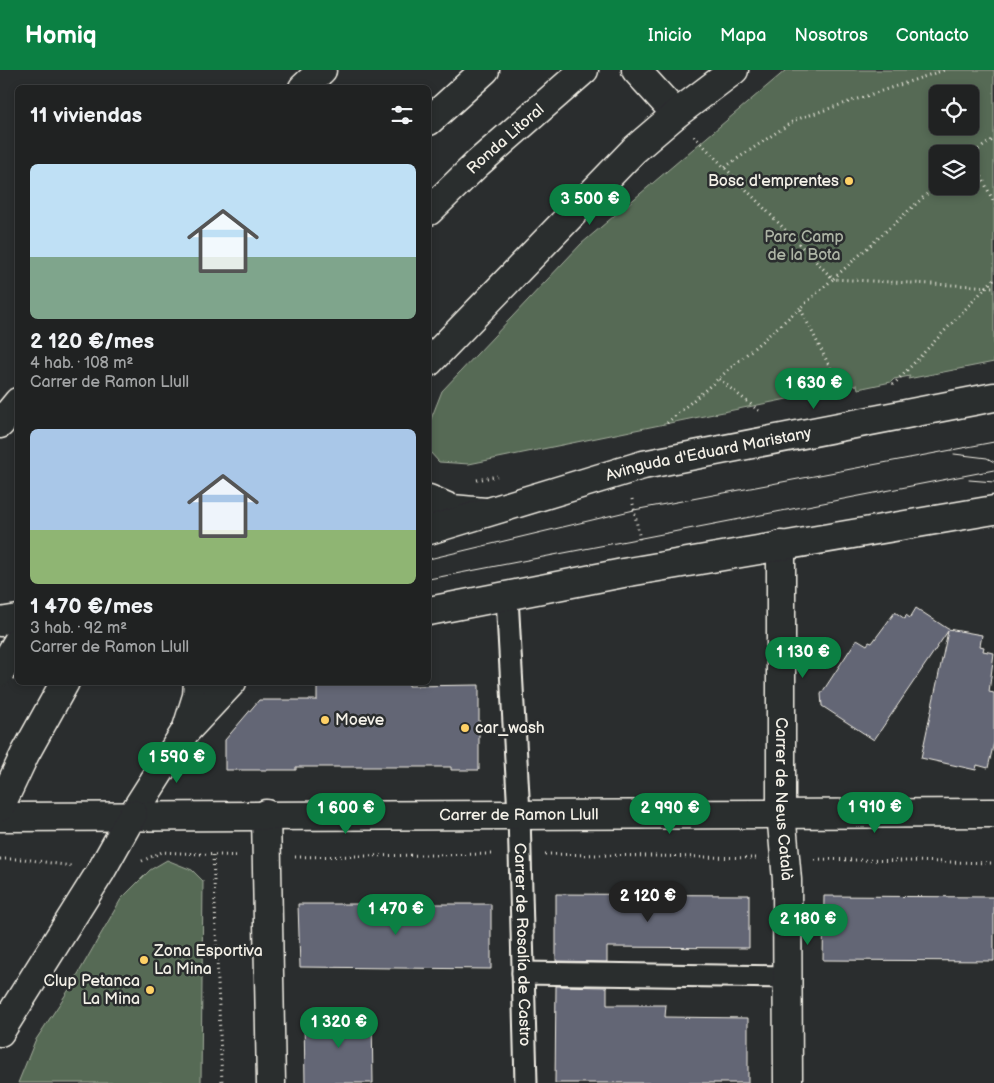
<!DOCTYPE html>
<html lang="es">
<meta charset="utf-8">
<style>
body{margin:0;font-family:"Balsamiq Sans",sans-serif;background:#282a2a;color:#f1f3f6;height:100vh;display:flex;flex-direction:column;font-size:19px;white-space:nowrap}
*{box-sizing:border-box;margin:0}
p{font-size:16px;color:#a2a4a5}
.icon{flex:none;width:28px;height:28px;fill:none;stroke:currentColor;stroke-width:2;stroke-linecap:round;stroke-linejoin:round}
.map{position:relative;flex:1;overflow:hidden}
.sheet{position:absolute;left:15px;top:15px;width:416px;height:600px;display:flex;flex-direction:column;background:#202222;border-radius:8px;box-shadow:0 2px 8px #0003,0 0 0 1px #3d3f40}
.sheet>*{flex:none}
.tools{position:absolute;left:929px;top:15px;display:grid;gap:10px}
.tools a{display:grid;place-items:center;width:50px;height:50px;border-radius:8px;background:#202222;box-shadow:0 2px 8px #0003,0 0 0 1px #3d3f40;font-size:25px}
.price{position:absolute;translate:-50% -42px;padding:0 11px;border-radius:18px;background:#0b8043;color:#fff;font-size:16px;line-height:32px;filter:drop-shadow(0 1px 2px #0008)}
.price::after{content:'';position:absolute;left:50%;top:30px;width:15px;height:11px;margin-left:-8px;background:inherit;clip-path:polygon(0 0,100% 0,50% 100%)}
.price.selected{background:#222;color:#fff}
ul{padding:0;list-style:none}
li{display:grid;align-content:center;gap:10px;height:265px;padding:0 15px}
li span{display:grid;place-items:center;height:155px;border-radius:8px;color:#555}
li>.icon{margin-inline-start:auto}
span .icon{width:90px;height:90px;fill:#fffc;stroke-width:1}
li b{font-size:21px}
h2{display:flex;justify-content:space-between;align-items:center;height:60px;padding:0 15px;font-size:21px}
header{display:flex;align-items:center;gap:30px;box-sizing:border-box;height:70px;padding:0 25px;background:#0b8043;color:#fff}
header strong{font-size:24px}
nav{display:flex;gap:28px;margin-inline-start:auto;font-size:18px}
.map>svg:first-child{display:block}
.green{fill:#566a54;stroke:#a5ae9e;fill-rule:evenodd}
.building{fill:#646675;stroke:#f4f1e8}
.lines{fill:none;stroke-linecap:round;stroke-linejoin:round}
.pedestrian-casing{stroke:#f4f1e8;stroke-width:25}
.minor-casing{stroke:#f4f1e8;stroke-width:31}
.tertiary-casing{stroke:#f4f1e8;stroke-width:31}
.secondary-casing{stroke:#f4f1e8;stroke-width:31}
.trunk-casing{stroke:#f4f1e8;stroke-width:31}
.path{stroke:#f4f1e8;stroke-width:3;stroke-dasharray:1 4;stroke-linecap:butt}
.pedestrian{stroke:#2a2d2e;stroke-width:21}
.minor{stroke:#2a2d2e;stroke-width:28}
.tertiary{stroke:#2a2d2e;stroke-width:28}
.secondary{stroke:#2a2d2e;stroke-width:28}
.trunk{stroke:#2a2d2e;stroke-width:28}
.tram{stroke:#f4f1e8;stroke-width:1}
.trunk-bridge-casing{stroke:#f4f1e8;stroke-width:31;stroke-linecap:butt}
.trunk-bridge{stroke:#2a2d2e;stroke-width:28}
.poi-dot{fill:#ffd166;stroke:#2a2d2e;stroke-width:2}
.labels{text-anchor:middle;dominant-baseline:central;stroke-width:5;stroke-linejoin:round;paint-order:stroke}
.street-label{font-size:16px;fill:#f4f1e8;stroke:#2a2d2e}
.poi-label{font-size:16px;fill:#f4f1e8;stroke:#2a2d2e;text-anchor:start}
.park-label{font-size:16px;fill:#adb4a5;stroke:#2a2d2e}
</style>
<header>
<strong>Homiq</strong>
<nav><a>Inicio</a><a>Mapa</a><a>Nosotros</a><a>Contacto</a></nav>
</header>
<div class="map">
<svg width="994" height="1013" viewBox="0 0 994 1013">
<rect width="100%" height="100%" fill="#2a2d2e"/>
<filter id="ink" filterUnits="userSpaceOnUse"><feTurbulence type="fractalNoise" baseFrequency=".02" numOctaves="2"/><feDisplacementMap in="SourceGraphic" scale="10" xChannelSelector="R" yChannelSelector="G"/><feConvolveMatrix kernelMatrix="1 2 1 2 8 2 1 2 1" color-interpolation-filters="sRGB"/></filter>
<g filter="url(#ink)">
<g class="green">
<path d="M786 0H994V292L908 309 910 306 894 309 891 312 858 319 857 315 841 318 469 394 439 392 429 381V354L442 321 581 174ZM938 24H970V56H938ZM938 84H970V116H938Z"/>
<path d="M167 790 192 800 203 811 201 1013H18L35 971 70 918 121 829 150 800Z"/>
</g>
<g class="building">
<path d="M916 538 948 559 982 565 980 576 984 577 983 581 994 583 989 622 994 623V672L988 698 977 695 976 700 921 688 948 561 874 670 822 636 821 624 857 569 867 575 869 572 872 573 895 542 905 549 906 545 910 548Z"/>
<path d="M317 612H409V616L479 615V700H451V697H296V700H225V670L259 630H317Z"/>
<path d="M556 824 749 825V878L607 877V892L556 891Z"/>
<path d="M824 826 994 827V891L823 890Z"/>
<path d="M298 834H491V899L300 897Z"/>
<path d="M556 916 607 917V935H666L665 947 748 948V1013H555Z"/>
<path d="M372 945 373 1013H305L304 946Z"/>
</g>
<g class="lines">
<g class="pedestrian-casing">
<g id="pedestrian">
<path id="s1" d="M507 527 519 744 526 1013"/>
<path d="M523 903 788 907"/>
</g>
</g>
<g class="minor-casing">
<g id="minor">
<path d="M636 0 676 44"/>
<path id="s2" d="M781 475V742L787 810 788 1013"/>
<path d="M266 744 271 1013"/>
</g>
</g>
<g class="tertiary-casing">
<g id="tertiary">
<path d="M429 292 634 80 676 44 734 0"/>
<path d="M429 429 452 439 485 442"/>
</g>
</g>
<g class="secondary-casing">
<g id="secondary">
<path d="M303 18 322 0"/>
<path d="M0 354 18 332"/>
<path id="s3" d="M429 460 643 395 994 327"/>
<path d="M429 541 623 503 994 440"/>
<path d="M0 552 18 549"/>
<path d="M187 658 197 626 198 612"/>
<path d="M133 744 185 662 232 612"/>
<path id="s4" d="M0 747 994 743"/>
</g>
</g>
<g class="trunk-casing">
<g id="trunk">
<path d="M429 51 485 0"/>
<path id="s5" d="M429 141 478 93 584 0"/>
<path d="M0 737 25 684 65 612"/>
<path d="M0 962 101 801 133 744"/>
</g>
</g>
<g class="path">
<path d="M694 66 833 209 800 238 845 327"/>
<path d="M971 84 994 133"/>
<path d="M970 85 994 69"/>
<path d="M725 97 795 50 944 0"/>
<path d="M938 114 833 209 994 217"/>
<path d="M719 309 759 341"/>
<path d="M893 315 994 209"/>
<path d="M667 353 800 238"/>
<path d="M477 410 497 406"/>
<path d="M632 429 640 470"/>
<path d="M545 784 756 788"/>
<path d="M213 785 222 1013"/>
<path d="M295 787 493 784"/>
<path d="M0 789H24L71 796"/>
<path d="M815 789 994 793"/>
<path d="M142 791 162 782 239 786"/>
</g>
<use href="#pedestrian" class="pedestrian"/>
<use href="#minor" class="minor"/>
<use href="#tertiary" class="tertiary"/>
<use href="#secondary" class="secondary"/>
<use href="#trunk" class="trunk"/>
<g class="tram">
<path d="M954 384 987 388 994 392"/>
<path d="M969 410 994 412"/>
<path d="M429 489 634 440 994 372"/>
<path d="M429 509 994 400"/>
<path d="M0 581 18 577"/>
<path d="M0 594 18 591"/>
</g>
<g class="trunk-bridge-casing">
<path id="trunk-bridge" d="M0 602 18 571"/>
</g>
<use href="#trunk-bridge" class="trunk-bridge"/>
</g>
</g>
<g class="poi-dot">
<circle cx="849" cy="111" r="5"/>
<circle cx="325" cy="650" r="5"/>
<circle cx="465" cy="658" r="5"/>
<circle cx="144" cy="890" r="5"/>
<circle cx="150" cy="920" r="5"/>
</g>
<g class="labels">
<g class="street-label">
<text stroke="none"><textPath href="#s5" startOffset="105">Ronda Litoral</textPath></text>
<text stroke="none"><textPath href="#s3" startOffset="290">Avinguda d'Eduard Maristany</textPath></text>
<text stroke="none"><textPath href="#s2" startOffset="254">Carrer de Neus Català</textPath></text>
<text stroke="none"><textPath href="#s4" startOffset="519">Carrer de Ramon Llull</textPath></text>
<text stroke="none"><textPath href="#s1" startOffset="348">Carrer de Rosalía de Castro</textPath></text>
</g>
<g class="poi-label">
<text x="839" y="111" text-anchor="end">Bosc d'emprentes</text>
<text x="335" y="650">Moeve</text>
<text x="475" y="658">car_wash</text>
<text x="154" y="881">Zona Esportiva<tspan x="154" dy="18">La Mina</tspan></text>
<text x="140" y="911" text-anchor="end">Clup Petanca<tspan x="140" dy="18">La Mina</tspan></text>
</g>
<g class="park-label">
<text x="804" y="167">Parc Camp<tspan x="804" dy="18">de la Bota</tspan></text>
</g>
</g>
</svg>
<div class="tools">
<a><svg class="icon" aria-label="locate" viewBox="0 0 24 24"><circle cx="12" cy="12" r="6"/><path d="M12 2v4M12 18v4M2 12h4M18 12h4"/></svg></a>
<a><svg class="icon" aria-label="layers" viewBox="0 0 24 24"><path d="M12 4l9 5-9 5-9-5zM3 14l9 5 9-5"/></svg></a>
</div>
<b class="price" style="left:590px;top:156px">3 500 €</b>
<b class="price" style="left:814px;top:340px">1 630 €</b>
<b class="price" style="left:803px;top:609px">1 130 €</b>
<b class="price" style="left:177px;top:714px">1 590 €</b>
<b class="price" style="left:875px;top:764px">1 910 €</b>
<b class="price" style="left:346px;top:765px">1 600 €</b>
<b class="price" style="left:670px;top:765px">2 990 €</b>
<b class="price selected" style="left:648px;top:853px">2 120 €</b>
<b class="price" style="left:396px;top:866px">1 470 €</b>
<b class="price" style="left:808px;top:876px">2 180 €</b>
<b class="price" style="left:339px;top:979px">1 320 €</b>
<section class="sheet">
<h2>11 viviendas<svg class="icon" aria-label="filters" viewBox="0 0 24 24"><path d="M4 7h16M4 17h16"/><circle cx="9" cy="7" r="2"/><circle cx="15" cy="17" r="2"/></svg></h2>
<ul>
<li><span style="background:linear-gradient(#bfe0f5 60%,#7fa58c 0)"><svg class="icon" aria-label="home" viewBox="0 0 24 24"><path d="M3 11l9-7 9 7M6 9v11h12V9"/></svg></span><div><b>2 120 €/mes</b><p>4 hab. · 108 m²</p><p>Carrer de Ramon Llull</p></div></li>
<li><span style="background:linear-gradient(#a9c7e8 65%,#8fb573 0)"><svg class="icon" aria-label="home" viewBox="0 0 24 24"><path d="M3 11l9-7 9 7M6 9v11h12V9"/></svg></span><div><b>1 470 €/mes</b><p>3 hab. · 92 m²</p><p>Carrer de Ramon Llull</p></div></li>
</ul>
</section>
</div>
